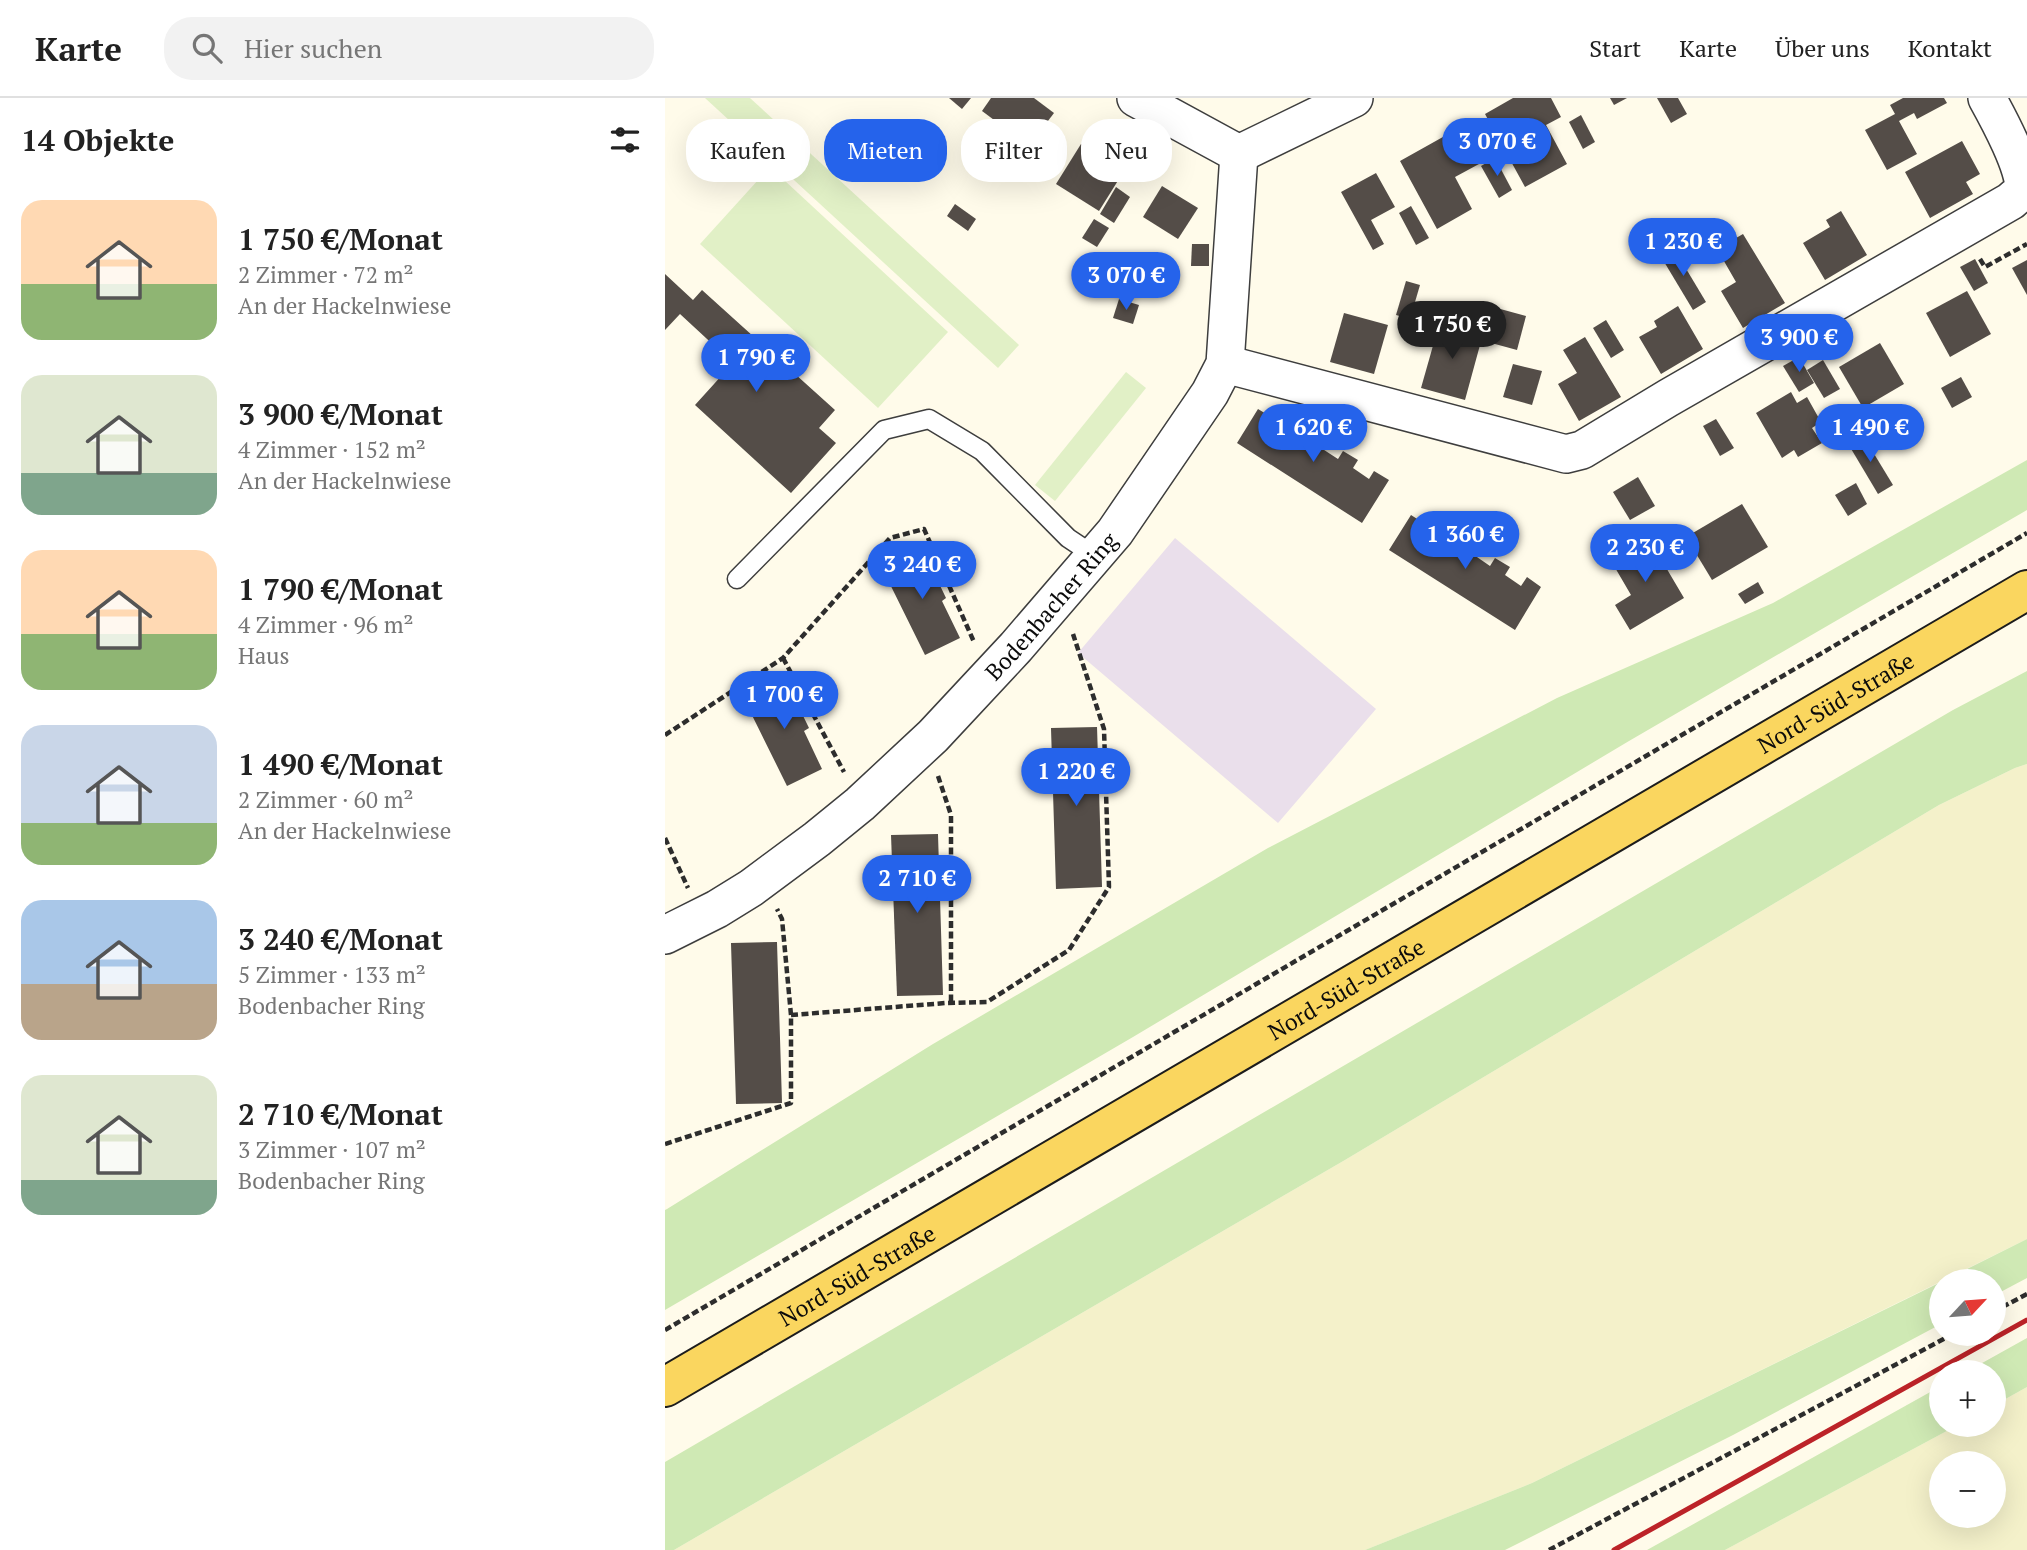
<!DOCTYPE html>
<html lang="de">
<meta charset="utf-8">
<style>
body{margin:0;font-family:"PT Serif",serif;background:#f2f2f2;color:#222;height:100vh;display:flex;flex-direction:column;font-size:26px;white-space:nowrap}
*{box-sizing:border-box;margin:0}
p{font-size:23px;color:#767676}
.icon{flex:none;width:38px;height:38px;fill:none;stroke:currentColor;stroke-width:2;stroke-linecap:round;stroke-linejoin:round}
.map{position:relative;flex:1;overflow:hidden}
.sheet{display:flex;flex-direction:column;background:#fff;width:665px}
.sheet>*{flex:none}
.banner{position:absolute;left:21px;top:21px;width:665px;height:63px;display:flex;gap:14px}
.needle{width:46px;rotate:64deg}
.buttons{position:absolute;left:1264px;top:1171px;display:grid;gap:14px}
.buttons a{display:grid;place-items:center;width:77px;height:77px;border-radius:50%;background:#fff;box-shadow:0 7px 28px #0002;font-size:35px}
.price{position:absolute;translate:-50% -60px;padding:0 16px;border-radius:24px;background:#2563eb;color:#fff;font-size:23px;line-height:46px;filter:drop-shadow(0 2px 4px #0008)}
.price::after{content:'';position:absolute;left:50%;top:42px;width:21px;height:16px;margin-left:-10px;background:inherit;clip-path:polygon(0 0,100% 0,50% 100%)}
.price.current{background:#222;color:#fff}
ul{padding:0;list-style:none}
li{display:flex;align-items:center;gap:21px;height:175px;padding:0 21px}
li span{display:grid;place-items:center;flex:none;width:196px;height:140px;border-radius:21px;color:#555}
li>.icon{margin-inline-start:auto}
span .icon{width:84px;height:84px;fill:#fffc;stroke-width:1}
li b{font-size:30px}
h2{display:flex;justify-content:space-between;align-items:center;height:84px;padding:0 21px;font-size:30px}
.chip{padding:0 24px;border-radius:28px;background:#fff;box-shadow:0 7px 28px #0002;font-size:24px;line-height:63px}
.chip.current{background:#2563eb;color:#fff}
header{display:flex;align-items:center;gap:42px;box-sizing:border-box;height:98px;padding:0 35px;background:#fff;border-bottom:2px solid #e0e0e0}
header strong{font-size:33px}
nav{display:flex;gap:38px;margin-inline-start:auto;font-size:24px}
.search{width:490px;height:63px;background:#f2f2f2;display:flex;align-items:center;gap:18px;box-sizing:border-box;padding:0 24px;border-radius:28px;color:#767676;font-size:26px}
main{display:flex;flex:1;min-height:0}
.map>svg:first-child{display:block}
.industrial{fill:#eadfeb}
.farmland{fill:#f4f1ca;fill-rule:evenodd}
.green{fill:#cfe9b4}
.pitch{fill:#e1f0c6}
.building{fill:#544d48}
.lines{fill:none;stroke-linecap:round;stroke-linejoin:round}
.lane-casing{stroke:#3e3e3e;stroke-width:21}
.street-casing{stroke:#3e3e3e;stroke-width:40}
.primary-casing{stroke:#1c1c1c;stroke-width:42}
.path{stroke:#2d2d2d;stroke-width:4.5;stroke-dasharray:7 3.5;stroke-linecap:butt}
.lane{stroke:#fff;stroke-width:18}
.street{stroke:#fff;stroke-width:37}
.primary{stroke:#fad65f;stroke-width:38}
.rail{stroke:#bc2328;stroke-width:5}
.labels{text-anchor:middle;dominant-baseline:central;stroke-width:7;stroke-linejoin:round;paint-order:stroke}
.street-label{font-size:23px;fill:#0b0b0b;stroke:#fff}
</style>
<header>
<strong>Karte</strong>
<div class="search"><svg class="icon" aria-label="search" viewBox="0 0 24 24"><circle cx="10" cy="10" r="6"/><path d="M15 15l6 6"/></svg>Hier suchen</div>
<nav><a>Start</a><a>Karte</a><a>Über uns</a><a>Kontakt</a></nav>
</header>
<main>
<section class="sheet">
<h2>14 Objekte<svg class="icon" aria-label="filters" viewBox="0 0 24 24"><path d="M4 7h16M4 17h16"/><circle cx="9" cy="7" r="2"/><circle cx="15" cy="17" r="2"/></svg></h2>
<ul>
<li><span style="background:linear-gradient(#ffd9b3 60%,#8fb573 0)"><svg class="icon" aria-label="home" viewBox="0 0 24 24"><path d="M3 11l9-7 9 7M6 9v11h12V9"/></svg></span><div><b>1 750 €/Monat</b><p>2 Zimmer · 72 m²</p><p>An der Hackelnwiese</p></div></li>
<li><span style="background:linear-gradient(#dfe7d0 70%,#7fa58c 0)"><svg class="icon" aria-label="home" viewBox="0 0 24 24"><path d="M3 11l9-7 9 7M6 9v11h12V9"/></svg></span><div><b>3 900 €/Monat</b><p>4 Zimmer · 152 m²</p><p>An der Hackelnwiese</p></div></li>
<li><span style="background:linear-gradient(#ffd9b3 60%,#8fb573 0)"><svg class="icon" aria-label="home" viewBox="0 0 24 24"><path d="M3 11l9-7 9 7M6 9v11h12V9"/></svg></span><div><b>1 790 €/Monat</b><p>4 Zimmer · 96 m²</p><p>Haus</p></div></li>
<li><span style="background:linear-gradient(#c9d6e8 70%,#8fb573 0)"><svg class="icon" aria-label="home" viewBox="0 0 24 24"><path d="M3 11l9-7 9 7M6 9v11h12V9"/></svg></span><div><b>1 490 €/Monat</b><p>2 Zimmer · 60 m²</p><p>An der Hackelnwiese</p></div></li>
<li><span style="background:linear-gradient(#a9c7e8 60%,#b9a48a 0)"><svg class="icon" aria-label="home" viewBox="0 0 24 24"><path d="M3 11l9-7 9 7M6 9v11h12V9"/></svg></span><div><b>3 240 €/Monat</b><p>5 Zimmer · 133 m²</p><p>Bodenbacher Ring</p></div></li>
<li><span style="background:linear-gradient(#dfe7d0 75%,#7fa58c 0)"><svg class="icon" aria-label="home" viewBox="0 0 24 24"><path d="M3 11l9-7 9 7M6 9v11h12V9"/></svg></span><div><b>2 710 €/Monat</b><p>3 Zimmer · 107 m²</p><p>Bodenbacher Ring</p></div></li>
</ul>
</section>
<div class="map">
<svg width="1362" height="1452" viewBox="0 0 1362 1452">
<rect width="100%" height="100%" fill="#fffbea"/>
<path class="industrial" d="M510 440 711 611 613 725 413 555Z"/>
<g class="farmland">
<path d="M1362 666V1141L867 1385 700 1452H9L680 1062 1274 707 1350 670Z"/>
<path d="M1362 1289V1452H1060L1293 1327 1328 1326V1308ZM1276 1365H1328V1418H1276Z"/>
</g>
<g class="green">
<path d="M1362 362V412L964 643 468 939 0 1212V1112L2 1111 268 946 603 750 892 600 1108 505Z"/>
<path d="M1362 573V666L1350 670 1274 707 680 1062 9 1452H0V1364L1288 612Z"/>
<path d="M1362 1141V1180L1328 1198V1183H1278Z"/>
<path d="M1276 1184V1226L1068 1337 840 1452H700L867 1385Z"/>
<path d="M1362 1240V1289L1328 1308V1274H1301Z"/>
<path d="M1276 1288V1326L1293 1327 1060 1452H982Z"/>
</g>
<g class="pitch">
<path d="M40 0H85L354 247 333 270Z"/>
<path d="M105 69 283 234 213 310 35 146Z"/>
<path d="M461 274 481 290 390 403 370 387Z"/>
</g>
<g class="building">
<path d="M284 0H306L297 11Z"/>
<path d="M326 0H369L389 15 364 48 317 13Z"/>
<path d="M848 0H886L896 19 881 27 902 66 860 89 820 16Z"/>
<path d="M945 0H962L949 7Z"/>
<path d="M992 0H1013L1022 16 1006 25Z"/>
<path d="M1238 0H1279L1282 5 1252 21 1249 15 1234 23 1252 56 1222 72 1200 32 1230 16 1225 7Z"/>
<path d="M916 17 930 44 918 51 904 24Z"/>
<path d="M794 30 814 66 790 79 807 111 772 131 735 63Z"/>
<path d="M372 41 385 50 364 80 351 70Z"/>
<path d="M1297 43 1315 76 1301 84 1308 96 1265 120 1240 74Z"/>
<path d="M416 46 459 73 434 113 391 86Z"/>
<path d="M830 60 847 92 834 100 816 68Z"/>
<path d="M711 75 730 109 706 122 719 146 708 152 676 94Z"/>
<path d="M497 88 533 110 513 141 478 119Z"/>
<path d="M451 89 465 99 449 125 435 116Z"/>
<path d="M290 106 311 121 303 133 282 118Z"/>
<path d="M746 108 764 140 751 147 734 115Z"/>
<path d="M1176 113 1202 157 1160 182 1138 145 1165 129 1161 122Z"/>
<path d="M429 121 444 130 432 149 417 140Z"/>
<path d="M1078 136 1120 205 1078 230 1056 193 1071 184 1052 151Z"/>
<path d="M527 146H544V168H526Z"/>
<path d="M1008 149 1041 204 1028 212 995 157Z"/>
<path d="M1310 161 1323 185 1309 193 1295 169Z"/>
<path d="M1362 162V197L1347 170Z"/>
<path d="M0 176 28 202 37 192 170 312 154 330 171 345 126 395 30 307 68 265 15 216 0 232Z"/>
<path d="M741 183 755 187 745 221 731 217Z"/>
<path d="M1302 193 1326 236 1285 259 1261 215Z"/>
<path d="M454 201 474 207 468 226 448 220Z"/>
<path d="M1013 208 1038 251 996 276 974 239 992 229 989 223Z"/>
<path d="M828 209 861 218 852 252 819 243Z"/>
<path d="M679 215 723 227 709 276 665 264Z"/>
<path d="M941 222 959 252 946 260 928 230Z"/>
<path d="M775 223 818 236 800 302 756 290Z"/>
<path d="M920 239 956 299 914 323 893 286 912 275 898 252Z"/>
<path d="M1215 245 1239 286 1198 310 1174 269Z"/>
<path d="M1134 259 1149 285 1134 294 1118 268Z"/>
<path d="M1158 262 1175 291 1159 300 1142 272Z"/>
<path d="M848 266 877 273 867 307 838 299Z"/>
<path d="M1296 279 1307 299 1287 310 1276 290Z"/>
<path d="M1126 294 1132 305 1142 299 1156 324 1147 330 1157 345 1133 359 1129 352 1117 360 1091 315Z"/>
<path d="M593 311 611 322 615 314 629 323 624 330 642 341 647 333 661 342 656 350 673 361 678 353 693 362 688 370 704 381 709 373 724 382 697 425 572 345Z"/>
<path d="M1051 321 1069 350 1055 358 1038 328Z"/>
<path d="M1197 336 1228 387 1213 396 1182 344Z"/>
<path d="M973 379 990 408 965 422 948 394Z"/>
<path d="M1191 385 1202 406 1183 418 1170 397Z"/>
<path d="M1077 406 1103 449 1047 482 1021 439Z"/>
<path d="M746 417 763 428 768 421 782 430 777 437 794 448 803 435 817 444 809 457 825 468 830 460 845 469 840 477 856 488 862 479 876 489 850 532 724 452Z"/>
<path d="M983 439 1019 500 965 532 950 507 966 497 945 461Z"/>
<path d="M257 450 281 500 277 503 295 540 260 557 217 470Z"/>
<path d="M1093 484 1099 495 1080 506 1073 496Z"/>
<path d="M120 581 144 630 139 633 157 671 122 688 79 601Z"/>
<path d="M432 629 437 789 391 791 386 630Z"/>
<path d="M273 736 278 897 232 898 226 737Z"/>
<path d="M112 844 117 1005 71 1006 66 845Z"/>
</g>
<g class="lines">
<g class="lane-casing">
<path id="lane" d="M72 481 219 332 264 321 317 353 403 440 430 458"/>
</g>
<g class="street-casing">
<g id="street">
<path d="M471 0 574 56"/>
<path d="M574 56 689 0"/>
<path d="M560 266 901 356 917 352 1003 300 1346 103C1350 99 1356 95 1358 91 1362 73 1332 18 1322 0"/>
<path id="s1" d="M0 837 52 811 86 790 152 741 195 706 268 638 351 549 450 434 545 295 560 266 574 56"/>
</g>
</g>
<g class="primary-casing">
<g id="primary">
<path id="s2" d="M0 1289 1362 492"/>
</g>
</g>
<g class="path">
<path d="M1315 161 1320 169 1362 146"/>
<path d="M118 560 179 674"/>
<path d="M0 637 118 560 225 440 259 431 309 544"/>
<path d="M273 678 286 717V905"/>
<path d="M0 740 23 790"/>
<path d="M126 917 281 905 322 904 404 852 444 789 439 631 408 536"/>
<path d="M0 1046 126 1005V917L117 821 112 811"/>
<path d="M1328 1214 1362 1196"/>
<path d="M0 1232 1362 435"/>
<path d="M884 1452 1288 1236"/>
</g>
<use href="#lane" class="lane"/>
<use href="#street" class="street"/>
<use href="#primary" class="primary"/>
<path class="rail" d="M949 1452 1362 1222"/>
</g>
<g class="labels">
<g class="street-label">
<text stroke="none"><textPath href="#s1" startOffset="511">Bodenbacher Ring</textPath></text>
<text stroke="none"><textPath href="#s2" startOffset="1356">Nord-Süd-Straße</textPath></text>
<text stroke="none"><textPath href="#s2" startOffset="789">Nord-Süd-Straße</textPath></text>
<text stroke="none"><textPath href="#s2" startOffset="222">Nord-Süd-Straße</textPath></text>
</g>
</g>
</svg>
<div class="buttons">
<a><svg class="needle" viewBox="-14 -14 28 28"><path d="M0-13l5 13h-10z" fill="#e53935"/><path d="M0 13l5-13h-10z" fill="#767676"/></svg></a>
<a>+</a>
<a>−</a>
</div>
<b class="price" style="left:832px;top:80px">3 070 €</b>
<b class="price" style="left:1018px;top:180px">1 230 €</b>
<b class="price" style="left:461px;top:214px">3 070 €</b>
<b class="price current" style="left:787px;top:263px">1 750 €</b>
<b class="price" style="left:1134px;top:276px">3 900 €</b>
<b class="price" style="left:91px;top:296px">1 790 €</b>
<b class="price" style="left:648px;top:366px">1 620 €</b>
<b class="price" style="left:1205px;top:366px">1 490 €</b>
<b class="price" style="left:800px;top:473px">1 360 €</b>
<b class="price" style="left:980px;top:486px">2 230 €</b>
<b class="price" style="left:257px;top:503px">3 240 €</b>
<b class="price" style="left:119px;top:633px">1 700 €</b>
<b class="price" style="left:411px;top:710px">1 220 €</b>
<b class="price" style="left:252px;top:817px">2 710 €</b>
<div class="banner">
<a class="chip">Kaufen</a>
<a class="chip current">Mieten</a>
<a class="chip">Filter</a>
<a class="chip">Neu</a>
</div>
</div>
</main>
